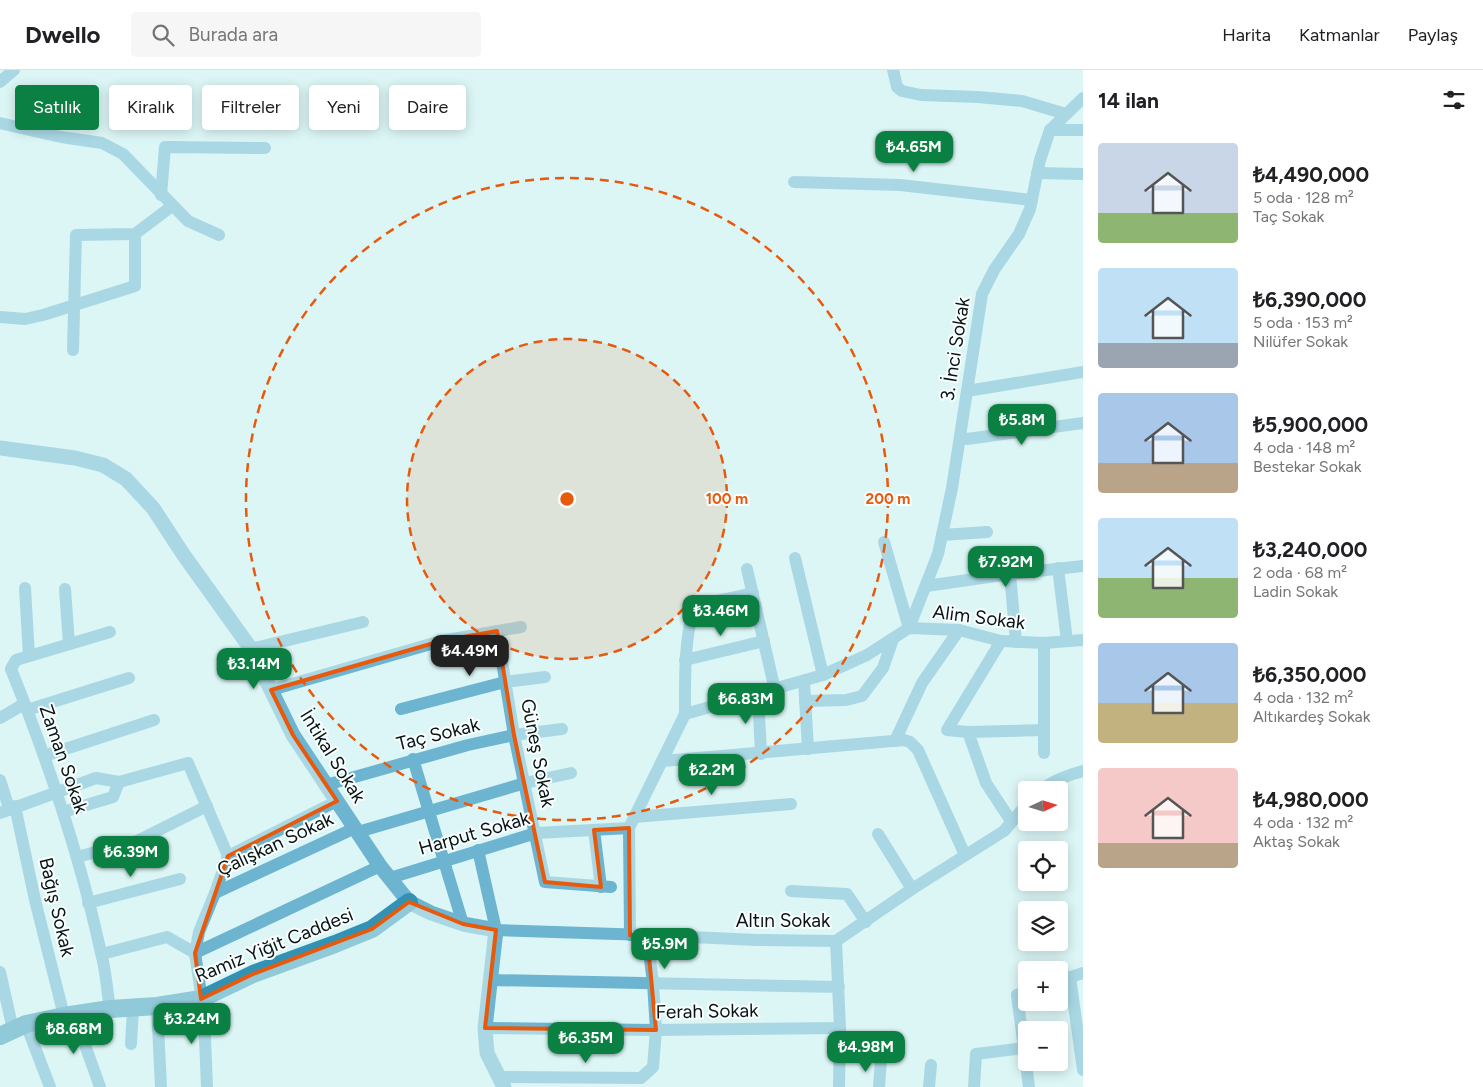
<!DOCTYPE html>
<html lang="tr">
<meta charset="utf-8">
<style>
body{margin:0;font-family:Figtree,sans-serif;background:#f6f6f6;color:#202124;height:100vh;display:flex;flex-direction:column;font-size:19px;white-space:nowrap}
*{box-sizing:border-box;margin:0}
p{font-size:16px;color:#757577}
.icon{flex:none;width:28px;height:28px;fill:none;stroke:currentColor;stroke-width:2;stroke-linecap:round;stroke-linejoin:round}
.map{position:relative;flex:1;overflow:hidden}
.side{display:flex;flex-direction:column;background:#fff;width:400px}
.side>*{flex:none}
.banner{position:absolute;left:15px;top:15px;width:475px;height:45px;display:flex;gap:10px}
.needle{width:32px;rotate:86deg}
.controls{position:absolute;left:1018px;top:711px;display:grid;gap:10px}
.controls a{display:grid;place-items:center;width:50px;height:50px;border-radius:5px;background:#fff;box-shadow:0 2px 12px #0003;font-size:25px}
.price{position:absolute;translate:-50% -42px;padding:0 11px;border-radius:10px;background:#0b8043;color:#fff;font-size:16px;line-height:32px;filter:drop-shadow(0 1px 2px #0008)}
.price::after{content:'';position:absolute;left:50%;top:30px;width:15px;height:11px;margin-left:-8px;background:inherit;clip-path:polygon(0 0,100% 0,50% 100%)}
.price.on{background:#222;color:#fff}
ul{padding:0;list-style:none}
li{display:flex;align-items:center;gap:15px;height:125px;padding:0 15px}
li span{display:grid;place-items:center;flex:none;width:140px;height:100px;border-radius:5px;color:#555}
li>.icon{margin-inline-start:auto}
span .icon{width:60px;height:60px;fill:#fffc;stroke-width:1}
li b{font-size:21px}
h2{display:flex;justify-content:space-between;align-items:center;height:60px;padding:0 15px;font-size:21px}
.chip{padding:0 18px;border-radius:5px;background:#fff;box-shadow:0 2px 12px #0003;font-size:18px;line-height:45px}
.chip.on{background:#0b8043;color:#fff}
header{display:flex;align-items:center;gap:30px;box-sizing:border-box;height:70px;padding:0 25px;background:#fff;border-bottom:1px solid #e0e0e0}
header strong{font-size:24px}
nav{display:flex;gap:28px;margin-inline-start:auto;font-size:18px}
.search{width:350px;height:45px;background:#f6f6f6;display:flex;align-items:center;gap:12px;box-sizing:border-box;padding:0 18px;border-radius:5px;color:#757577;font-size:19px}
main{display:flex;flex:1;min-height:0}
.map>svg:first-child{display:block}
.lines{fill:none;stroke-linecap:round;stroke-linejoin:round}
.minor{stroke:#6cb4cf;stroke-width:12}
.tertiary{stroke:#6cb4cf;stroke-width:15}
.secondary{stroke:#3392b3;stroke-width:18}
.marked{fill:none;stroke:#e8590c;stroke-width:4;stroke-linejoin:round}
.ring{fill:none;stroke:#e8590c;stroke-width:2.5;stroke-dasharray:9 6}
.labels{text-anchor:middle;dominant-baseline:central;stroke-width:4;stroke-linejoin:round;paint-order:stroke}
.street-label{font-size:19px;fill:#0a1313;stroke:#f9fefe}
.centre{fill:#e8590c;stroke:#f9fefe;stroke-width:2.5}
.ring-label{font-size:15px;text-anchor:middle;font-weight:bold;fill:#e8590c;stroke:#f9fefe;stroke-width:4;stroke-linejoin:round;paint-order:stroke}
</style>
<header>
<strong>Dwello</strong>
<div class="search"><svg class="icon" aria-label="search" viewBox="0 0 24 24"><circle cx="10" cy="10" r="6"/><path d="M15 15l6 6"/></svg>Burada ara</div>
<nav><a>Harita</a><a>Katmanlar</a><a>Paylaş</a></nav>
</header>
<main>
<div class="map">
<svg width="1083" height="1017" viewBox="0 0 1083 1017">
<rect width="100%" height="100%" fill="#dcf5f6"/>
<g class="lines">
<g class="minor">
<path d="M893 0 897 17 902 21 921 25 978 27 1022 31 1066 44"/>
<path d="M0 12 14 0"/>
<path d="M0 53 61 67 102 73 123 84 188 151 219 165"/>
<path d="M1050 60H1083"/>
<path d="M1037 103 1083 104"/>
<path d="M794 112 900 115 1032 130"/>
<path d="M161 125 165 77 265 78"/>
<path d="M0 247 25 249 43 245 135 216V164"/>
<path d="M73 280 76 165 135 164 172 136"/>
<path d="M967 321 1083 302"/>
<path d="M960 368 967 369 1083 353"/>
<path d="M942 465 987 462"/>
<path d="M884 472 909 558"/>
<path d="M795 488 823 605"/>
<path d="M1058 498 1067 571"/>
<path d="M747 499 775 620"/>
<path d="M1010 504 1016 572"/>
<path d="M926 516 1010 504 1083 496"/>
<path d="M25 518 29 586"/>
<path d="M65 519 69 574"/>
<path d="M909 558 938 484 942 465 952 418 982 224 994 200 1019 164 1030 139 1040 90 1050 60 1083 28"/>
<path d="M497 561 514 665 545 812 611 817"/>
<path d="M1044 573V683"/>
<path d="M251 579 363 552"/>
<path d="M685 590 764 571"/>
<path d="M11 599C48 691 80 786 101 883 106 901 107 920 110 939"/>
<path d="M11 599 16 590 110 562"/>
<path d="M804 611 808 679"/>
<path d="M271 620 441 571 521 557"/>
<path d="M758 624 761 684"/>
<path d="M805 631 846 630 862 626 883 598 893 569"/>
<path d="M401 639 505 612 545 607"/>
<path d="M27 640 129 608"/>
<path d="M685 644C685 606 684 573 694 536L753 523"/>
<path d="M0 648 24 634"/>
<path d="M968 662 947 660 1001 571"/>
<path d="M895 671 922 613 959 560"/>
<path d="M44 686 154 650"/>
<path d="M413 689 463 854"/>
<path d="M663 691 904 670 910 672 918 680 965 785"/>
<path d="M0 710 9 738"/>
<path d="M326 715 468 675 514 665 562 659"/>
<path d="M1042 720C1052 711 1070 704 1083 701"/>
<path d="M15 736 35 830 64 946"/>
<path d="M63 742 113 727 119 712"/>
<path d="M0 743 96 708 119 712 188 693 228 786"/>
<path d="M635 747 791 734"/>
<path d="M1011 751 986 713 968 662 1044 660"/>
<path d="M594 760 601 817"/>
<path d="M358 762 525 713 571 703"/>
<path d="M878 764 912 819"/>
<path d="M478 780 496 860 647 865 757 870 836 871 912 819 1004 761 1026 735"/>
<path d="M77 787 137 771 207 736"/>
<path d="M390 808 536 763 629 758"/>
<path d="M791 821 847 824 866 852"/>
<path d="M215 823 228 786 337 731"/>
<path d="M88 833 180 809"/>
<path d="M630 865 629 758 685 644 823 605 867 585 909 558 959 560 1001 571 1044 573 1083 570"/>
<path d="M836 871 840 958 839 1017"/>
<path d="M102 884 167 867 195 883 380 796"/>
<path d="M0 902 13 960"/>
<path d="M1070 907 1083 1000"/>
<path d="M490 910 839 917"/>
<path d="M1059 911 1083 903"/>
<path d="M1026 922 1017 925 1029 1017"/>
<path d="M157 936 161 1017"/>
<path d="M74 944 100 1017"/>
<path d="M26 954 50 1017"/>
<path d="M485 958 656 960 840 958"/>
<path d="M131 974 133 938"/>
<path d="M499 1007 641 1008 653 997 656 960 653 913 647 865"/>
<path d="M207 1017 204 944 195 883 199 862 215 823 355 758"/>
<path d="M879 1017 881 990"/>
<path d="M929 1017 931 995"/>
<path d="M974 1017 976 984 1024 978"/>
</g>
<path class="tertiary" d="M0 378 75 388 103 395 126 409 153 438 183 484 251 579 293 665 380 796 409 832 431 843 463 854 496 860 485 958 487 983 504 1017"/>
<path class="secondary" d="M0 966 26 954 64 946 110 939 157 936 201 929 253 904 335 874 372 859 409 832"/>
</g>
<path d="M0 0H1083V1017H0ZM497 561 514 665 545 812 601 817 594 760 629 758 630 865H647L656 960 485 958 496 860 463 854 409 832 372 859 253 904 201 929 195 883 228 786 337 731 293 665 271 620 441 571Z" fill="#dcf5f6" fill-opacity=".55" fill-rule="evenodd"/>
<path class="marked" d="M497 561 514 665 545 812 601 817 594 760 629 758 630 865H647L656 960 485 958 496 860 463 854 409 832 372 859 253 904 201 929 195 883 228 786 337 731 293 665 271 620 441 571Z"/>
<circle cx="567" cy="429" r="160" fill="#e8590c" fill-opacity=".12"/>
<g class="ring">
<circle cx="567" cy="429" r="160"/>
<circle cx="567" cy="429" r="321"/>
</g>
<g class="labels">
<g class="street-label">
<text transform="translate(955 279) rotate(-81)">3. İnci Sokak</text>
<text transform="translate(979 547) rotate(7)">Alim Sokak</text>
<text transform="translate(438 664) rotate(-14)">Taç Sokak</text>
<text transform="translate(538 683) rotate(79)">Güneş Sokak</text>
<text transform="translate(333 686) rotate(58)">İntikal Sokak</text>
<text transform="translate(64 689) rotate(71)">Zaman Sokak</text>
<text transform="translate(474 763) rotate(-16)">Harput Sokak</text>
<text transform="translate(275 774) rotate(-25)">Çalışkan Sokak</text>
<text transform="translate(57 837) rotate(77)">Bağış Sokak</text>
<text x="783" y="850">Altın Sokak</text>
<text transform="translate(274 875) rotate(-22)">Ramiz Yiğit Caddesi</text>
<text transform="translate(707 941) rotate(-1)">Ferah Sokak</text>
</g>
</g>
<circle cx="567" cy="429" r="8" class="centre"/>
<g class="ring-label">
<text x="727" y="434">100 m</text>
<text x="888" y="434">200 m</text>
</g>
</svg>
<div class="controls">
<a><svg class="needle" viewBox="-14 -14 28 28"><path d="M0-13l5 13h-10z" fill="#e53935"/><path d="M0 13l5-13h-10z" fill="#757577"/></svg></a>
<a><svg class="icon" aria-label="locate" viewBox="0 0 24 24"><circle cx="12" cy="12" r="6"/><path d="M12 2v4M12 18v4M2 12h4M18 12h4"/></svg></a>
<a><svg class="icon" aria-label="layers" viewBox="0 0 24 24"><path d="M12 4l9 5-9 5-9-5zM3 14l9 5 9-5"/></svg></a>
<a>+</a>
<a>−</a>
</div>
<b class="price" style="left:914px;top:103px">₺4.65M</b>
<b class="price" style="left:1022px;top:376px">₺5.8M</b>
<b class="price" style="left:1006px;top:518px">₺7.92M</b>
<b class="price" style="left:721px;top:567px">₺3.46M</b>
<b class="price on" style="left:470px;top:607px">₺4.49M</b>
<b class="price" style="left:254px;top:620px">₺3.14M</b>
<b class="price" style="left:746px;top:655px">₺6.83M</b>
<b class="price" style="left:712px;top:726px">₺2.2M</b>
<b class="price" style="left:131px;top:808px">₺6.39M</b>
<b class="price" style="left:665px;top:900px">₺5.9M</b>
<b class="price" style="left:192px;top:975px">₺3.24M</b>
<b class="price" style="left:74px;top:985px">₺8.68M</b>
<b class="price" style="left:586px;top:994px">₺6.35M</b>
<b class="price" style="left:866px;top:1003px">₺4.98M</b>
<div class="banner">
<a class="chip on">Satılık</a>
<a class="chip">Kiralık</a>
<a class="chip">Filtreler</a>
<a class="chip">Yeni</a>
<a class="chip">Daire</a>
</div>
</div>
<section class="side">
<h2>14 ilan<svg class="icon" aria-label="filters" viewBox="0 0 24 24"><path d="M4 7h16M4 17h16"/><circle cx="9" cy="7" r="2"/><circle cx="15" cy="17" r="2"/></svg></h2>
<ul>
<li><span style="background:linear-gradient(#c9d6e8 70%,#8fb573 0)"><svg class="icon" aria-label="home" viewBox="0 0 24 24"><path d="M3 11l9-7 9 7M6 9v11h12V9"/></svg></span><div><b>₺4,490,000</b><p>5 oda · 128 m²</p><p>Taç Sokak</p></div></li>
<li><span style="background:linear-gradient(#bfe0f5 75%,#9aa5b1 0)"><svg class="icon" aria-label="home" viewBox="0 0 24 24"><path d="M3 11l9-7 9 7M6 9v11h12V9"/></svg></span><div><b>₺6,390,000</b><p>5 oda · 153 m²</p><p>Nilüfer Sokak</p></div></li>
<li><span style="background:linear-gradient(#a9c7e8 70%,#b9a48a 0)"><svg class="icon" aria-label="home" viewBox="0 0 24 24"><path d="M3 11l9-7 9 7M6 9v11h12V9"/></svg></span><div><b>₺5,900,000</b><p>4 oda · 148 m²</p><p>Bestekar Sokak</p></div></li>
<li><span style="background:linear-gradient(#bfe0f5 60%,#8fb573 0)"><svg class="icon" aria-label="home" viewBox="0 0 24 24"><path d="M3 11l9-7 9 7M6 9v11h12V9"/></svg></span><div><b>₺3,240,000</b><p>2 oda · 68 m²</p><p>Ladin Sokak</p></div></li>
<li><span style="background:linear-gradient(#a9c7e8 60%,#c2b280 0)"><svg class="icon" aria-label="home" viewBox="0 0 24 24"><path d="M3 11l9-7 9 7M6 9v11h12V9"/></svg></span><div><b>₺6,350,000</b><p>4 oda · 132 m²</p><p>Altıkardeş Sokak</p></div></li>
<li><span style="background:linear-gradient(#f6c9c9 75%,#b9a48a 0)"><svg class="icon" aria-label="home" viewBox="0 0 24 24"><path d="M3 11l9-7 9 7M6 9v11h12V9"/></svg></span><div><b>₺4,980,000</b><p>4 oda · 132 m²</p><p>Aktaş Sokak</p></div></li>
</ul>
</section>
</main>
